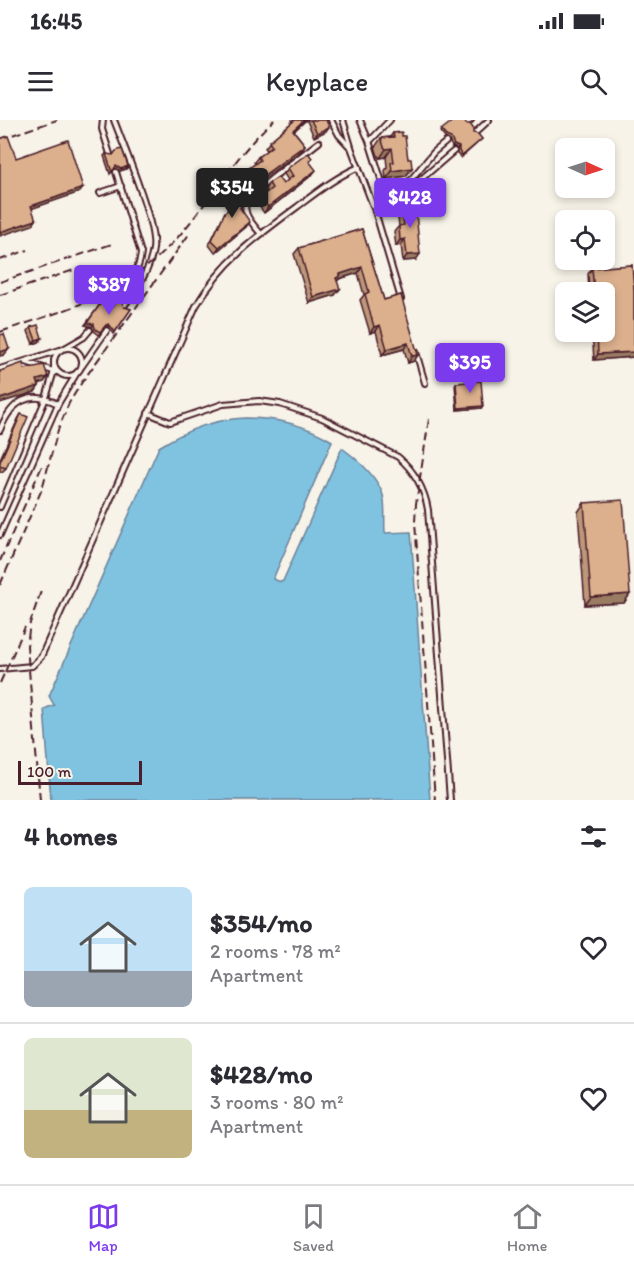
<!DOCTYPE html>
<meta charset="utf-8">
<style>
body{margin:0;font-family:Itim,sans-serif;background:#f7f7f7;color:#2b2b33;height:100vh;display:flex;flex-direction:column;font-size:22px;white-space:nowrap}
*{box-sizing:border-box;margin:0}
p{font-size:20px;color:#7c7c81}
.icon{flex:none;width:33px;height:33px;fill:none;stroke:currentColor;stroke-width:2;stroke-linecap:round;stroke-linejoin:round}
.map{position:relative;height:680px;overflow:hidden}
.sheet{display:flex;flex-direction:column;background:#fff;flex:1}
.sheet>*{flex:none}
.needle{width:39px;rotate:93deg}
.controls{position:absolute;left:555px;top:18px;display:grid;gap:12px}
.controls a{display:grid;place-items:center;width:60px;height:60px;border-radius:9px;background:#fff;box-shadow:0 3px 9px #0003;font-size:30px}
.scale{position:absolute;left:18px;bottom:15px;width:124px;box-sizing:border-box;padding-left:6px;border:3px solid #4a1f2b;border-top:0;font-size:16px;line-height:21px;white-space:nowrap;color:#4a1f2b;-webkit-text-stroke:4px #f7f3e8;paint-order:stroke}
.price{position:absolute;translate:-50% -51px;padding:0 14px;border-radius:6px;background:#7c3aed;color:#fff;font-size:20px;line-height:39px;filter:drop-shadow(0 2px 3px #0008)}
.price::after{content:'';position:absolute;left:50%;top:36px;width:18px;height:14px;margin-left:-9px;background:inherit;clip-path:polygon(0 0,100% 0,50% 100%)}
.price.on{background:#222;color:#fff}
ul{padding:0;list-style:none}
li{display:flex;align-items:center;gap:18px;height:150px;padding:0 24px}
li+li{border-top:2px solid #e1e1e2}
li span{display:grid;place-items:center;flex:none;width:168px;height:120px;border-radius:9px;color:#555}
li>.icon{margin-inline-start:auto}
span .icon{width:72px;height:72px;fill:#fffc;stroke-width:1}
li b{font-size:26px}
h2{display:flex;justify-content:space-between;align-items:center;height:72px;padding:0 24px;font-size:26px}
.status{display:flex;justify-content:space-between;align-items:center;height:42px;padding:0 30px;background:#fff;direction:ltr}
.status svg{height:16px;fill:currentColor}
header{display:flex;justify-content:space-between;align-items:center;height:78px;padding:0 24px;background:#fff;font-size:27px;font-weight:600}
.dock{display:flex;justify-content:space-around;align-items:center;height:84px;border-top:2px solid #e1e1e2;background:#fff;font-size:16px;color:#7c7c81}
.dock a{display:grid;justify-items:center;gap:3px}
.dock .on{color:#7c3aed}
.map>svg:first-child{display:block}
.water{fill:#80c3e1;stroke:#6a8198;stroke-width:1.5}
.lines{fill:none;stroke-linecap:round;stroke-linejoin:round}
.service-casing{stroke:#4a1f2b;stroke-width:8}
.service{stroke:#f7f3e8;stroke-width:4}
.rail{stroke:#4a1f2b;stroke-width:2;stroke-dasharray:9 4.5;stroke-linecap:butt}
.wall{fill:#bd9779;stroke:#4a1f2b;stroke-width:1.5}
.shaded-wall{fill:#9a7b63;stroke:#4a1f2b;stroke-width:1.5}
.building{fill:#dcb08d;stroke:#4a1f2b;stroke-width:1.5}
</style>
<div class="status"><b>16:45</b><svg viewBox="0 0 49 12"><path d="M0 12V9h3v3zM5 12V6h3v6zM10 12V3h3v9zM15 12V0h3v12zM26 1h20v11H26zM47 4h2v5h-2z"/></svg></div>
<header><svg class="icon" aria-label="menu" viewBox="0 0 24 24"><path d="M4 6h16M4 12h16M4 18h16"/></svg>Keyplace<svg class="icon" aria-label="search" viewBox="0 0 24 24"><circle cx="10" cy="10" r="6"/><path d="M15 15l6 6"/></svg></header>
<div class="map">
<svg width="634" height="680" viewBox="0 0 634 680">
<rect width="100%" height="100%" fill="#f7f3e8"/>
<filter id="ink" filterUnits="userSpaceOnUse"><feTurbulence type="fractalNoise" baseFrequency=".0167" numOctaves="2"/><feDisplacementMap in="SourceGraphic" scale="12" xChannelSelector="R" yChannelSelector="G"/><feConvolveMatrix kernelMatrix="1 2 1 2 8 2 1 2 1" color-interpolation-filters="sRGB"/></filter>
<g filter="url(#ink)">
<path class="water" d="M246 298C277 298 306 305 332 321L273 459 281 462 283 461 342 328C357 339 377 356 383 375 386 386 384 401 385 413L411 412 430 680H51L44 589 54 585 49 576 159 327C186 310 214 299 246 298Z"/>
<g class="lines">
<g class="service-casing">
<g id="service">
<path d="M103 0 102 9 110 34"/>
<path d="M114 0C124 27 157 105 153 129 150 151 137 168 124 186"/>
<path d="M331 0 339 15 350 27"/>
<path d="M343 0 352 30 375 91 401 179"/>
<path d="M360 0 369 21 389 84"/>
<path d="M467 3 471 0"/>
<path d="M475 13 489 0"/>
<path d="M370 21 390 0"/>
<path d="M100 73 121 66"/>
<path d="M396 77 434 32 446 22"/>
<path d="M375 91C404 76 429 52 454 31"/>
<path d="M261 114C251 102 240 92 248 77L319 22"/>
<path d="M106 186C120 165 138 162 141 133L116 52"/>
<path d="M65 228 84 217 90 210"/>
<circle cx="68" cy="242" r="14"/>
<path d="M416 232 425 263"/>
<path d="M26 242 56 252"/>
<path d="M82 246 107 210"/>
<path d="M0 249 60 230"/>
<path d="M148 293 170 302 223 284 259 281 280 284 322 298 398 337C414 350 425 370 428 390L450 680"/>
<path d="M0 310C11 282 29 269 58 284"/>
<path d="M0 387 46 278 54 251V241"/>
<path d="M0 415 58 284 78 251"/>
<path d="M0 549 32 546 41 537 196 186C222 142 256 117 297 87 317 72 336 57 359 47"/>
</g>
</g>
<use href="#service" class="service"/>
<g class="rail">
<path d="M0 19 57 0"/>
<path d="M0 140 28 130"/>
<path d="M0 162 112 124"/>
<path d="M0 175 77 149"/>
<path d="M0 212C83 184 136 172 193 99 220 65 241 29 274 0"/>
<path d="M429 299 416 384 415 402 435 680"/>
<path d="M0 441 42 346"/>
<path d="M0 465 42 369 58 310 69 283 82 262 190 113"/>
<path d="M0 563 25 507"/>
<path d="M40 680 27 526 30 503 41 471"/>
</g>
</g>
<g class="wall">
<path d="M292 0H306L294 11 305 25 301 31 253 66 244 54 248 49 255 44 254 42 258 37 267 30 265 28 271 20 291 3Z"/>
<path d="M307 0H326V11L314 17 307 1Z"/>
<path d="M466 4 473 13 482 19 461 38 457 34V29L452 27 449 20 445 18 440 12 441 10Z"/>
<path d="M393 13 402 16 408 39 412 48 406 56 386 59 385 51 387 47 386 37 380 38 378 36 375 27 381 18 390 17Z"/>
<path d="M106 34 128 46 126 49 120 51 114 48 110 54 104 36Z"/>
<path d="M310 42 312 55 264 93 257 83 261 77 267 72 265 69 269 63 283 64 288 60 284 54 288 48Z"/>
<path d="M239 64 240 88 246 107 215 133 209 125 222 98 225 92 229 89 235 69Z"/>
<path d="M401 84 416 140 403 141 401 125 396 126 394 112 399 106 397 91Z"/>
<path d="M362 109 384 180 401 175 414 241 408 243 404 229 382 235 376 211 370 213 360 180 364 175 358 153 339 159 337 161 335 175 309 183 294 134 299 128Z"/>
<path d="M632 145 634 170V237L594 240 592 212H604V172H589L588 154 592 148Z"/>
<path d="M103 180 106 187H124L131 189 114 214 108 206 104 207 99 215 94 211 92 207 85 205Z"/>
<path d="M31 207 42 218 39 222 33 224 28 211Z"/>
<path d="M456 263 483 286 482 288 457 290 455 265Z"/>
<path d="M21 294 6 348 2 352 0 351V339L18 299Z"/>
<path d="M584 383 630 474 624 483 585 485 578 392Z"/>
</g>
<g class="shaded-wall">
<path d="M304 0H306L290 15 293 10Z"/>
<path d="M329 7 326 11 314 17 317 13Z"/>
<path d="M305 25 301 31 253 66 256 61Z"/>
<path d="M454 25 459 27 457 29 452 27Z"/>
<path d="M392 28 386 37 380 38 386 29Z"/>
<path d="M116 46H128L126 49 120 51 114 48Z"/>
<path d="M412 48 406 56 386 59 392 51Z"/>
<path d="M316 50 312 55 264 93 268 87Z"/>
<path d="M83 68 80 72 28 90 31 86Z"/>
<path d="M36 100 33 105 0 116V112Z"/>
<path d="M250 102 246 107 215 133 219 127Z"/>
<path d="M405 119 401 125 396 126 400 120Z"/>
<path d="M420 134 416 140 403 141 407 135Z"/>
<path d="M362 147 358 153 339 159 336 163 332 164 340 154Z"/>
<path d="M340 169 335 175 309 183 313 177Z"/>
<path d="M87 203 94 204 92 207 85 205Z"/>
<path d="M380 205 376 211 370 213 374 207Z"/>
<path d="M42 218 39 222 33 224 36 220Z"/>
<path d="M408 223 404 229 382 235 387 229Z"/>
<path d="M9 229 4 235 0 236V232Z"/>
<path d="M634 232V237L594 240 598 234Z"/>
<path d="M418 235 414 241 408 243 412 236Z"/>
<path d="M48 257 44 262 33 266 37 260Z"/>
<path d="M39 266 35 272 0 283V279Z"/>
<path d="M483 286 482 288 457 290 458 288Z"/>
<path d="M630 474 624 483 585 485 591 477Z"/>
</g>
<g class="building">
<path d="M295 0H304L293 10 305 25 256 61 248 49 260 40 258 37 272 26 269 22 271 20Z"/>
<path d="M311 0H326L329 7 317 13Z"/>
<path d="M454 0H465L466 4H470L473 8V13L478 14 482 19 462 36 459 31V27L454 25 451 18 446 16 441 10Z"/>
<path d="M402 12V16H405L408 39H411L412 48 392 51 391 42H394L392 28 386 29 384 27 381 18 394 17 393 13Z"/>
<path d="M8 16 16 38 68 20 83 68 31 86 36 100 0 112V19Z"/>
<path d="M122 29 128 46 121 49 116 46 112 52 106 34 113 35 116 31Z"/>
<path d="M308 33 312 38 309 41 316 50 268 87 261 77 272 68 269 63 278 57 283 64 293 56 288 48Z"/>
<path d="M239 64 248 67 240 88 250 102 219 127 212 120 225 92 232 87Z"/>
<path d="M415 83 420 134 407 135 405 119 400 120 399 106 404 105 401 84Z"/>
<path d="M362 109 384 180 401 175 418 235 412 236 408 223 387 229 380 205 374 207 365 174 369 172 362 147 340 154V156L336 158 340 169 313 177 299 128Z"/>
<path d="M632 145 634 170V232L598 234 597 212H604V172H594L592 148Z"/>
<path d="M103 180 106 187H112L117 180 122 182 124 187 131 189 115 212 109 204 106 205 100 212 95 209 94 204 87 203Z"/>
<path d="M38 205 42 218 36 220 31 207Z"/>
<path d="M4 214 9 229 0 232V215Z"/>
<path d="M23 243 24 249 44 245 48 257 37 260 39 266 0 279V251Z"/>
<path d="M481 261 483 286 458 288 456 263Z"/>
<path d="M21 294 28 297 6 348 0 346V342Z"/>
<path d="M623 380 630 474 591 477 584 383Z"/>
</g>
</g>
</svg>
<div class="controls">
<a><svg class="needle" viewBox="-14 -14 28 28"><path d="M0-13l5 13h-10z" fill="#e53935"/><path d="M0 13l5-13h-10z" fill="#7c7c81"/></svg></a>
<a><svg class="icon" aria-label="locate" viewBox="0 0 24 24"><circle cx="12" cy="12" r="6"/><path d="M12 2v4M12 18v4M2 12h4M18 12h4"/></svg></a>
<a><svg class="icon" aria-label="layers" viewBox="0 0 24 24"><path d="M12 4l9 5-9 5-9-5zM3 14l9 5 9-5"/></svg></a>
</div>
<div class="scale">100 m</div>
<b class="price on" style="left:232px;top:99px">$354</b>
<b class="price" style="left:410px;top:109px">$428</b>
<b class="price" style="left:109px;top:196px">$387</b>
<b class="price" style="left:470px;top:274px">$395</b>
</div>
<section class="sheet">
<h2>4 homes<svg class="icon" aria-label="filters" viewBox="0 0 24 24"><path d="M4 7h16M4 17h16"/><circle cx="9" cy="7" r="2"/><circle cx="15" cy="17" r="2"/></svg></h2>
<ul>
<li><span style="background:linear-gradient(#bfe0f5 70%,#9aa5b1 0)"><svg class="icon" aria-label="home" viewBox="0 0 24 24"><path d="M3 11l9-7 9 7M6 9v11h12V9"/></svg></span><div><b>$354/mo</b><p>2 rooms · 78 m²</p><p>Apartment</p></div><svg class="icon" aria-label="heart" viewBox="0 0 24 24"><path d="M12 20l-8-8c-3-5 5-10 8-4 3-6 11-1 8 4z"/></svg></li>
<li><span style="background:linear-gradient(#dfe7d0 60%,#c2b280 0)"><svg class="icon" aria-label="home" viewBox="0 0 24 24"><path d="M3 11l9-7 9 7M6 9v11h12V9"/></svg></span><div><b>$428/mo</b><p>3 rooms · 80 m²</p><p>Apartment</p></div><svg class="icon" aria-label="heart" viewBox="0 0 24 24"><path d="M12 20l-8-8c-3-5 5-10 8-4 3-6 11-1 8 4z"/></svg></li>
</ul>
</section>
<nav class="dock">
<a class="on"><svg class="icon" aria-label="map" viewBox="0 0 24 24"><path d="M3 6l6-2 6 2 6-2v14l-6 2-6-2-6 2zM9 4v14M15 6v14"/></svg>Map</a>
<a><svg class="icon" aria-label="saved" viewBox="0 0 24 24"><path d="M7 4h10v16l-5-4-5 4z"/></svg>Saved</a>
<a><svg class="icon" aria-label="home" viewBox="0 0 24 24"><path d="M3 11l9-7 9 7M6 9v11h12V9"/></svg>Home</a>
</nav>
